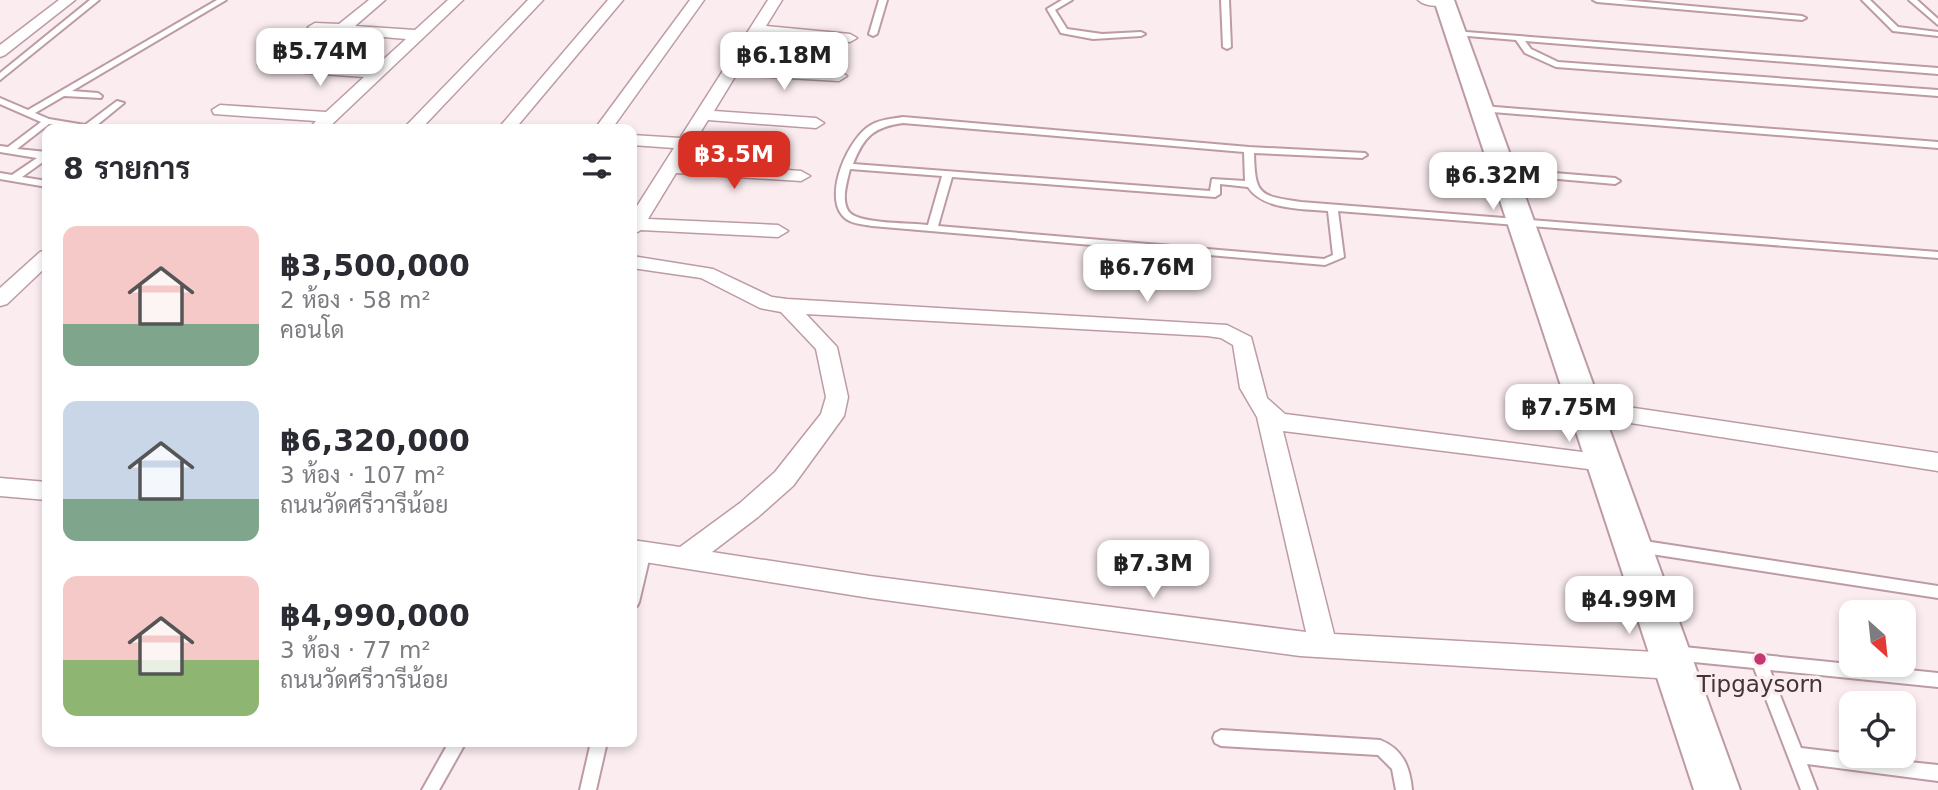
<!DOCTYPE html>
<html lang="th">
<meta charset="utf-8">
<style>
body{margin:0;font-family:"DejaVu Sans",Sarabun,sans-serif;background:#f2f2f3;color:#2b2b33;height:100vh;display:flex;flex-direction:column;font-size:26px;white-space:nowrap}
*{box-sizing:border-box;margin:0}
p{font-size:23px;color:#7c7c81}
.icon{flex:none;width:38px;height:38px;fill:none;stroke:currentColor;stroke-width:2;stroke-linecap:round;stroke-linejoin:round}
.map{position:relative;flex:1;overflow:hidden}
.drawer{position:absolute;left:42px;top:124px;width:595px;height:623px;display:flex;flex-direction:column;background:#fff;border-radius:14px;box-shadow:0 4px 10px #0003}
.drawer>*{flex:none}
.needle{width:46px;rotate:153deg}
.controls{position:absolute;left:1839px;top:600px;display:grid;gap:14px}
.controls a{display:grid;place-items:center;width:77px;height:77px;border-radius:14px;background:#fff;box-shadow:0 4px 10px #0003;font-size:35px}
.price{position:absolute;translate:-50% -60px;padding:0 16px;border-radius:14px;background:#fff;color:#222;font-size:23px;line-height:46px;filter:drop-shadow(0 2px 4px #0008)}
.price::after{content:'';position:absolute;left:50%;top:42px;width:21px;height:16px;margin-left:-10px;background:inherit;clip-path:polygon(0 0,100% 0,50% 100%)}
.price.selected{background:#d93025;color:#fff}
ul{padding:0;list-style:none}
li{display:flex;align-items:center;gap:21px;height:175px;padding:0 21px}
li span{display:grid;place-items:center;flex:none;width:196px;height:140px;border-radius:14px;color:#555}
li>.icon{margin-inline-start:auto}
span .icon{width:84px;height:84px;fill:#fffc;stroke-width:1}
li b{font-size:30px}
h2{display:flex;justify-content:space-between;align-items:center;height:84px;padding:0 21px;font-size:30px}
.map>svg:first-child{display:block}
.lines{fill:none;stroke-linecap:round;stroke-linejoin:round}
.lane-casing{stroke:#bd9ba4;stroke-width:4}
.street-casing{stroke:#bd9ba4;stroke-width:3}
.secondary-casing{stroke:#bd9ba4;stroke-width:4}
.lane{fill:#fff;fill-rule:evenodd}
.street{fill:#fff;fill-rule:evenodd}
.secondary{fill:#fff;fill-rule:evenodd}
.poi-dot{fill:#c33870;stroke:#faecef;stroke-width:2.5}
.labels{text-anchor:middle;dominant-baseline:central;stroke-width:7;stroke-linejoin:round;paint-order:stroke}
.near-poi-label{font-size:23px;fill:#423437;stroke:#faecef}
</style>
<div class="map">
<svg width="1938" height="790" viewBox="0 0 1938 790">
<rect width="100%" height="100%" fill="#faecef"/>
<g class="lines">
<g class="lane-casing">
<g id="lane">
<path d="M90 0H99L0 80V73Z"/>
<path d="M217 0H226L72 91 98 93 102 96 101 98 64 96 35 113 49 119 85 125 117 101 124 103 91 130 49 124 17 149 47 152V159L22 177 47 181V187L0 179V173L12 175 37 158 0 152V146L8 147 41 122 0 104V98L28 110Z"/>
<path d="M879 0H887L877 34 873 36 869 34Z"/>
<path d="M1062 0H1072L1055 10 1067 29 1102 34 1141 32 1145 34 1141 36 1093 39 1061 33 1047 9Z"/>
<path d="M1221 0H1229L1231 47 1227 49 1223 47Z"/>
<path d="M1593 0H1623L1802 16 1806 18 1802 20 1597 2Z"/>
<path d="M1862 0H1870L1898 27 1938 32V36L1893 31Z"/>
<path d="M1909 0H1917L1938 19V25Z"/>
<path d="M1453 31 1938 68V74L1525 41 1531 49 1558 62 1938 90V96L1556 67 1525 53 1516 40 1456 35H1453Z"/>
<path d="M1483 106 1938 142V148L1480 111 1479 109Z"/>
<path d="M903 117 1249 147 1365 153 1367 155 1362 158 1254 153C1255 195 1259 196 1301 202L1938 252V258L1338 211 1344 257 1325 265 872 226C862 224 849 224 842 215 824 193 849 137 871 125 881 119 893 119 903 117ZM903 123 1244 152 1245 181 1212 179 1210 191 853 164C864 136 874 127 903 123ZM850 169 942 176 928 225C912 223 861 224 850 213 840 202 847 182 850 169ZM952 177 1215 197 1220 194V184L1248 187C1263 210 1303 209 1328 211L1333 255 1324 259 938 226Z"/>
<path d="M1504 169 1615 178 1620 181 1615 184 1501 174 1499 172Z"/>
<path d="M1638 540 1938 586V598L1638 552 1633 550 1631 546 1633 542Z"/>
<path d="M644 545 649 547 651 551 639 602 637 606 632 608C631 588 631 566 639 547Z"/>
<path d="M1674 646 1938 673V687L1770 670 1801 748 1852 754V756L1938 765V781L1807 764 1817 790H1801L1754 668 1674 660 1669 658 1666 653 1669 648Z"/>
<path d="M1221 730 1380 740C1403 749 1410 767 1412 790H1396L1392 769 1378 755 1221 746 1215 743 1213 738 1215 733Z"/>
<path d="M449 742H466L439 790H422Z"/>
<path d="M591 742H607L596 790H580Z"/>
</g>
</g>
<g class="street-casing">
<g id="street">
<path d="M59 0H75L5 55 0 57V45Z"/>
<path d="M369 0H385L355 26 415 30 448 0H463L326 130H308L316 121 214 114 212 110 220 105 326 112 364 77 266 70 258 65 266 60 374 68 406 39 315 31 308 27 315 23 339 24Z"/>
<path d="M528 0H543L420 130H402Z"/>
<path d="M608 0H623L514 130H497Z"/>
<path d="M690 0H704L611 130H594Z"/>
<path d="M768 0H782L766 26 850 34 857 38 850 42 761 35 742 66 839 71 847 76 839 81 736 75 714 111 816 118 824 123 816 128 708 120 682 162 801 171 810 176 801 181 676 173 648 219 778 225 788 231 778 237 641 230 632 235V214L674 148 632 145V135L680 138Z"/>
<path d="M1418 0H1451L1452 1C1445 8 1425 7 1418 0Z"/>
<path d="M47 250V266L7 304 0 306V288L40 252Z"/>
<path d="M632 256 713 269 772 297 787 299 1227 325 1251 337 1267 398 1285 414 1613 456 1616 462 1613 468 1604 471 1283 431 1334 634 1673 653 1683 657 1687 666 1683 675 1673 679 1300 656 870 598 632 560V540L680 547 740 503 775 472 821 414 826 397 816 349 781 312 760 308 701 278 632 268ZM806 314 1207 336 1221 338 1233 345 1240 388 1257 417 1306 632 870 576 712 552 758 517 793 486 844 416 848 397 837 347Z"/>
<path d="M1587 401 1938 453V471L1579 415 1575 409 1579 403Z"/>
<path d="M0 478 47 482V500L0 496Z"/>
</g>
</g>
<g class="secondary-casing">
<path id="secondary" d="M1434 0H1454L1740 790H1694Z"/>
</g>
<use href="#lane" class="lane"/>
<use href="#street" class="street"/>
<use href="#secondary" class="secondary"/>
</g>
<circle class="poi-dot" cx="1760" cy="659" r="7"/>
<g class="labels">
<g class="near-poi-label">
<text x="1760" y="684">Tipgaysorn</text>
</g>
</g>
</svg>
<div class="controls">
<a><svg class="needle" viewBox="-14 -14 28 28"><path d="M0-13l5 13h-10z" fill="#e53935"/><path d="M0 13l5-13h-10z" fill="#7c7c81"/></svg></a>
<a><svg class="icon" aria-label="locate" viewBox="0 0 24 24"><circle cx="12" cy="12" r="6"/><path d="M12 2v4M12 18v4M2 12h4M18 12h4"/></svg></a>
</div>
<b class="price" style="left:320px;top:88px">฿5.74M</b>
<b class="price" style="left:784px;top:92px">฿6.18M</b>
<b class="price selected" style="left:734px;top:191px">฿3.5M</b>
<b class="price" style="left:1493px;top:212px">฿6.32M</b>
<b class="price" style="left:1147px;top:304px">฿6.76M</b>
<b class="price" style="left:1569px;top:444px">฿7.75M</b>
<b class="price" style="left:1153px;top:600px">฿7.3M</b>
<b class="price" style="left:1629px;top:636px">฿4.99M</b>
<section class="drawer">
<h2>8 รายการ<svg class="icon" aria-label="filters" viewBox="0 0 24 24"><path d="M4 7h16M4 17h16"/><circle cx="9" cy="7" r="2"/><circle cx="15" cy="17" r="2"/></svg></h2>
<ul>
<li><span style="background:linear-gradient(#f6c9c9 70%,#7fa58c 0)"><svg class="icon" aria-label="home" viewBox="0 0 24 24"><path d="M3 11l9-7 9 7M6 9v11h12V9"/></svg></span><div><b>฿3,500,000</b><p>2 ห้อง · 58 m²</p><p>คอนโด</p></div></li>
<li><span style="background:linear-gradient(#c9d6e8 70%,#7fa58c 0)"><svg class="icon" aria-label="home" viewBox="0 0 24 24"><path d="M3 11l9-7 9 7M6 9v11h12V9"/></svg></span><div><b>฿6,320,000</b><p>3 ห้อง · 107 m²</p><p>ถนนวัดศรีวารีน้อย</p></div></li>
<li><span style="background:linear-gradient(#f6c9c9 60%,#8fb573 0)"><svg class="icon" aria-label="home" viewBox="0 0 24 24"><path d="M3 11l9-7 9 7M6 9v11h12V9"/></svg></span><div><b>฿4,990,000</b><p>3 ห้อง · 77 m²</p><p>ถนนวัดศรีวารีน้อย</p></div></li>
</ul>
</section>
</div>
